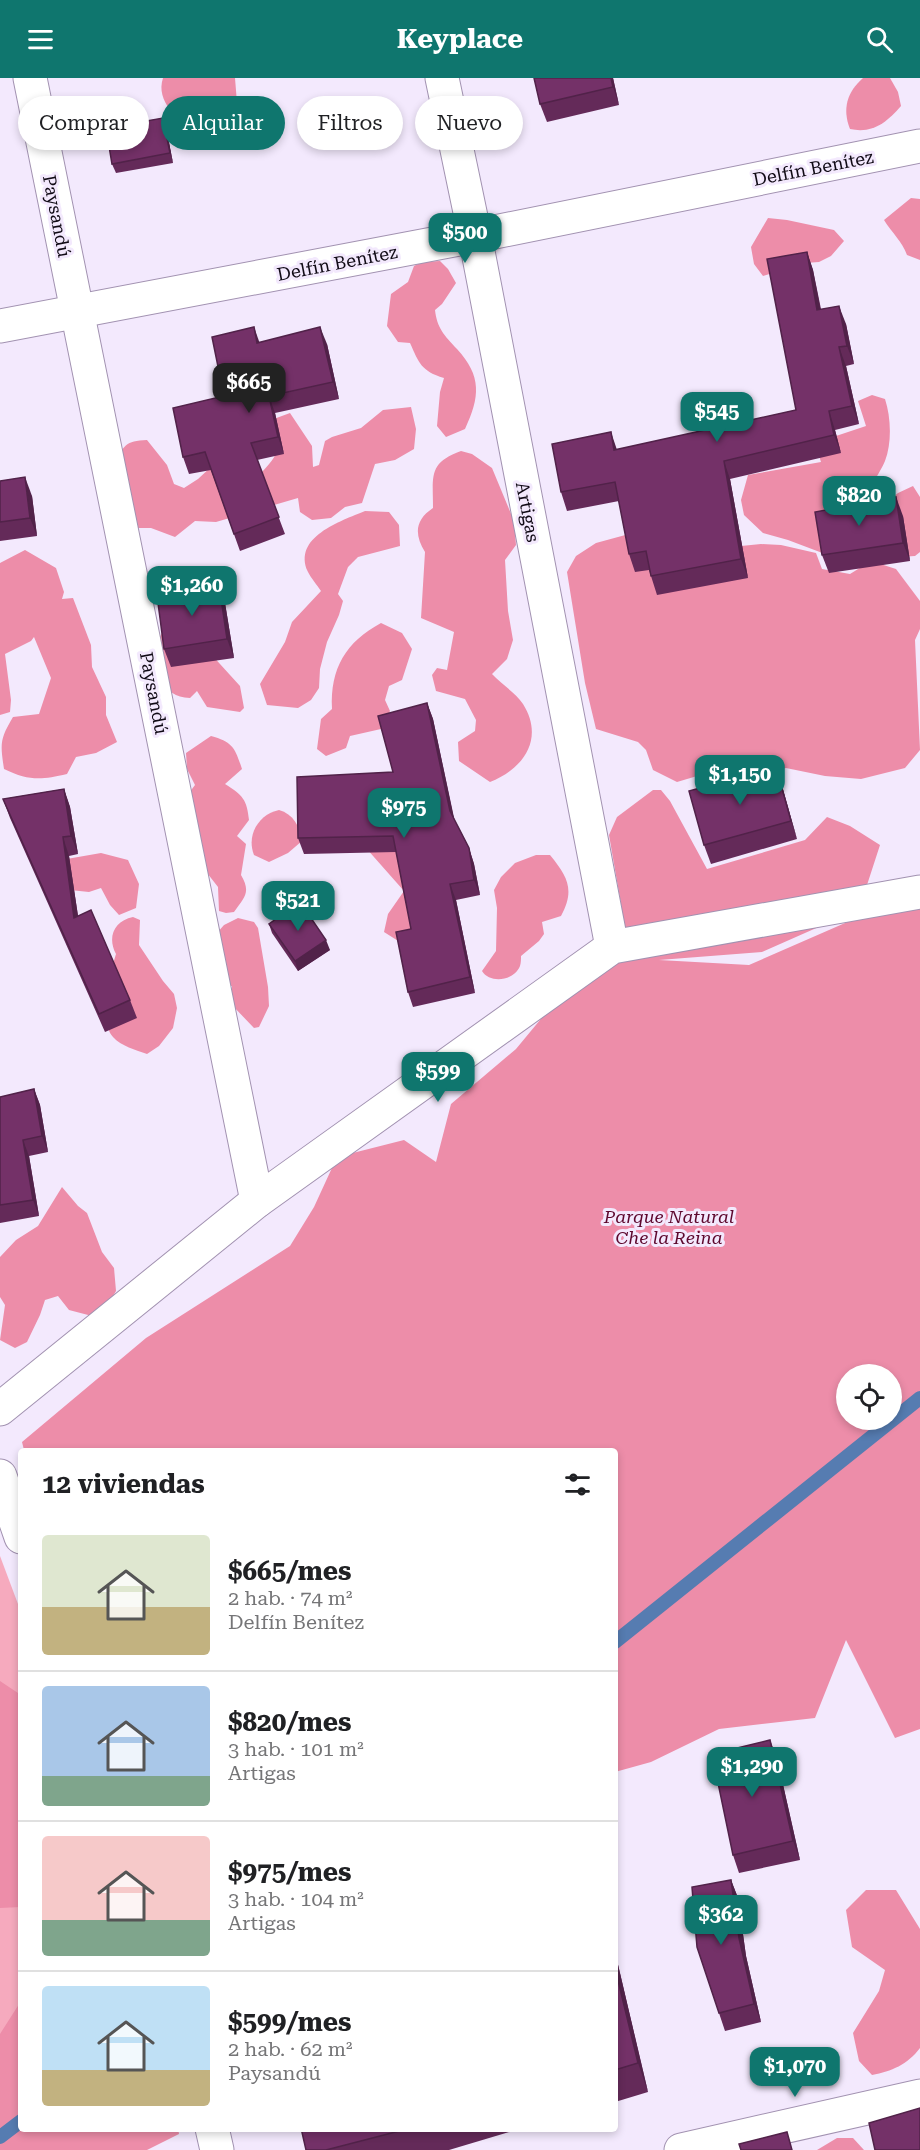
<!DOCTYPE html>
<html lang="es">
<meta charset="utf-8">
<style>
body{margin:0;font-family:"Roboto Serif",serif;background:#f6f6f6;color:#202124;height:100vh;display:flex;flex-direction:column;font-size:22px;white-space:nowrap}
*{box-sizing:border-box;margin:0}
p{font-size:20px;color:#757577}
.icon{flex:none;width:33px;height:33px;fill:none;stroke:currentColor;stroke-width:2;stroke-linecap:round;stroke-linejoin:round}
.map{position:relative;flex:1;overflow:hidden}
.sheet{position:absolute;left:18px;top:1370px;width:600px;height:684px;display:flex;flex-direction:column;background:#fff;border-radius:6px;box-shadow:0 3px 9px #0003}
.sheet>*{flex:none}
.banner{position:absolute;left:18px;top:18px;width:600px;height:54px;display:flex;gap:12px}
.buttons{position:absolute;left:836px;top:1286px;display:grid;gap:12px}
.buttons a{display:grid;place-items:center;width:66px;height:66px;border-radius:50%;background:#fff;box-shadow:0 3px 9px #0003;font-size:30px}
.price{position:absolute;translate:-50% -51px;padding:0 14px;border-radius:12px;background:#0f766e;color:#fff;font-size:20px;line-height:39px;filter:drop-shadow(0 2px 3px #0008)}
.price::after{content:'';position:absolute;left:50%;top:36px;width:18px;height:14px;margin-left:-9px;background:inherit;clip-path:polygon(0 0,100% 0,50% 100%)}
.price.current{background:#222;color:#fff}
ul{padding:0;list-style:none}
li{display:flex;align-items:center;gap:18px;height:150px;padding:0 24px}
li+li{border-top:2px solid #e0e0e0}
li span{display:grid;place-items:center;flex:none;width:168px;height:120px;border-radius:6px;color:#555}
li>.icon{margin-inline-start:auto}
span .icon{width:72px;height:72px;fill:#fffc;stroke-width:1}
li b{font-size:26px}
h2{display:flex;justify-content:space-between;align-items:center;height:72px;padding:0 24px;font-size:26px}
.tag{padding:0 21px;border-radius:27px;background:#fff;box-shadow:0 3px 9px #0003;font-size:21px;line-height:54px}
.tag.current{background:#0f766e;color:#fff}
header{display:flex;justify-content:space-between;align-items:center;height:78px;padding:0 24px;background:#0f766e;color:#fff;font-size:27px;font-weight:700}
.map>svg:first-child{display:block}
.green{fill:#f6aabe}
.forest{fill:#ed8da9;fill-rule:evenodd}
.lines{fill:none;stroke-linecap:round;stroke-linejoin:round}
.stream{stroke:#567cb1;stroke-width:14}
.minor-casing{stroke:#a292b1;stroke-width:35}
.minor{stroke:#fff;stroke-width:33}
.wall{fill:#642a59}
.shaded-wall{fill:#512249}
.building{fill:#743168;stroke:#512249;stroke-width:1.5}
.labels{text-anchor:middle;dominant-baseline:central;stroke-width:6;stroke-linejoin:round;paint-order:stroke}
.street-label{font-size:18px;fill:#100a15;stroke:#f3e9fd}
.park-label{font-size:18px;font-style:italic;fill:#5d072d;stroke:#f3e9fd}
</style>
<header><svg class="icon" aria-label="menu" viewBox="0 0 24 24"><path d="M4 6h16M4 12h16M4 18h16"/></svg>Keyplace<svg class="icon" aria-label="search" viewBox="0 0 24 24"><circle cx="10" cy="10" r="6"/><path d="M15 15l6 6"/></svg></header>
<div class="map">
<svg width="920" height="2072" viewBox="0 0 920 2072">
<rect width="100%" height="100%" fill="#f3e9fd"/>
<path class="green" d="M0 1478 21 1534V2017L0 2033Z"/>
<g class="forest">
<path d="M163 0H235L237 25 224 36 200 22 188 35 170 32C163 22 159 12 163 0Z"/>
<path d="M863 0H890L898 14 901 28C887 44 873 56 850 51 842 31 847 14 863 0Z"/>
<path d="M911 120 920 121V182L907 177C902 163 892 155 884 142Z"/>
<path d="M768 140 787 142 834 152 844 163 831 178 819 184 805 185 763 198 754 186 751 169Z"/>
<path d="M440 183 448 191 456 205 442 226 435 232C437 250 444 257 457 271 482 298 480 319 465 351L446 359 437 348 440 314 444 300C421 293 419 285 410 265L398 264 387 248 391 216 408 204 414 188 422 184Z"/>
<path d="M872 317 885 321C891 339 892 365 885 383 880 395 871 406 866 418L881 429 898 415 913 408 920 419V474L915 478 899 479H833L788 462 763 455 744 437 741 422 748 397 821 384 815 365 866 348 858 323Z"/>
<path d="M411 329 416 351 414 371 395 382 375 386 362 425 345 429 331 440 312 442 300 434 298 420 216 444 195 443 175 459 151 450H134L115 386C124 367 125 363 147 362L167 387 174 406 184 410 198 401 212 388 262 394C283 372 278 370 271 342L290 335 312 368 313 389 319 387 325 363 332 359 361 350 383 332Z"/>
<path d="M461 373 472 376 492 390 514 443 516 467 505 482 508 533 513 562 507 581 492 596C501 606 516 615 523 626 545 661 523 691 490 704L459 683 458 664 475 653 476 642 465 621 436 613 432 597 437 590 447 592 454 554 421 540 425 474C414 456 415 442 433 430 433 398 428 385 461 373Z"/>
<path d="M365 433 389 434 399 447 400 468 358 479 348 489 338 516 343 523 339 537 327 564 320 591 319 610 311 622 298 630 267 627 260 606 285 564 292 544 321 513C317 507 311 500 308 494 292 459 341 443 365 433Z"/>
<path d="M629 456 731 469 761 466 781 467 816 475 822 491 850 496 871 483 896 491 920 523V551L915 562 920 672 905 690 861 701 825 698 786 690 762 694 724 690 677 704 653 692 646 672 638 664 596 651 585 605 567 494 576 478 596 465Z"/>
<path d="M25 472 56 490 64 514 62 521 73 520 91 567 92 589 106 619V637L117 664 96 675 76 679 67 696C41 702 29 703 4 691 0 665 0 661 13 639L39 636 51 600 34 559 31 563 5 576 11 622 10 634 0 637V485Z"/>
<path d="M381 545 402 555 412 571 402 602 389 608 385 622 390 633 381 651 350 658 346 670 326 678 317 671 321 641 332 631C330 590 346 564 381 545Z"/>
<path d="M162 555 210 575 240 608 244 630 240 634 207 629 197 613 190 620C160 619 160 593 154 570Z"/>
<path d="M211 658C233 664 235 670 242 691L225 706C243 717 247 722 249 742L237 758 246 766 241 797C251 814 245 819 234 834L226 835 219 833 218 809 204 791 180 727 195 707 187 691 186 675Z"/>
<path d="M653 712H661L670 723 707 791 805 762 827 739 850 748 880 767 867 807 848 836 762 874 659 882 749 887 868 835 920 825V1651L895 1660 846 1562 815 1640 719 1651 651 1684 615 1694V1372H24L22 1364 146 1260 290 1168 314 1129 337 1079 404 1062 436 1084 451 1026 516 971 564 913 619 880 644 881 634 880 626 855 609 757 617 739ZM846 1296H891V1341H846Z"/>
<path d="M279 732C293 736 300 748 302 763L288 775 269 784 254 777C246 757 259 736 279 732Z"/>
<path d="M381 732 431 812 403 866 384 854 388 836 404 813 366 770Z"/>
<path d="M101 775 128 782 139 806 136 830 119 837 110 827 101 810 89 814 70 812 61 782Z"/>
<path d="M536 777H550C568 799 575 812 561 838L542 844 544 856 539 863 521 878C521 881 521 885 520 888 514 903 490 906 482 893L496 873 497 830 494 812 501 799 515 785Z"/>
<path d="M133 839 140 842 139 867 163 903 174 916 177 930 173 950 159 968 147 976C136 972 121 968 113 959 98 943 110 895 116 876 107 859 114 843 133 839Z"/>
<path d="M238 840 254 844 258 850 268 909 269 928 259 949 254 950 231 926 232 908 222 909 210 863 224 847Z"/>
<path d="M62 1109 78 1128 87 1135 102 1174 114 1190 116 1213 106 1230 92 1238 69 1232 58 1218 45 1222 40 1237 27 1264 15 1270 0 1262 5 1227 0 1219V1179L16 1162 38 1148Z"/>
<path d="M0 1603 18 1615H21V1829L0 1830Z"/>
<path d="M866 1812H896L920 1851V1970C907 1987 892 1993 872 1997L859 1983 853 1955 879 1913 885 1892 852 1869 846 1832Z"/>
<path d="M21 1923V2050H178L179 2056 147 2072H0V1956Z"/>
<path d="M837 2060H853L864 2072H817Z"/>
</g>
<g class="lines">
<g class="stream">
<path d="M615 1564 920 1320"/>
<path d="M0 2059 21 2043"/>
</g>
<g class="minor-casing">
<g id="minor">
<path d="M30 0 257 1123"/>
<path d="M442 0 475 158 612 869"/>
<path d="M0 248 475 158 920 68"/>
<path d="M0 1331 257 1123 612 869 920 814"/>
<path d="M0 1398 21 1459"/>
<path d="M212 2050 217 2072"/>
<path d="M681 2072 920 2018"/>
</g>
</g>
<use href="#minor" class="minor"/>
</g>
<g class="wall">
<path d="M613 0 619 27 547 44 540 26Z"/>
<path d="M163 40 166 49 173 85 116 95 112 86Z"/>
<path d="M807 174 813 192 821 231 846 246 854 286 846 288 859 346 835 352 841 375 730 401 748 500 657 517 651 498 649 492 635 494 629 476 619 423 567 433 561 414 617 372 796 332Z"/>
<path d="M259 265 327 266 339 321 275 335 284 376 257 382 285 456 240 473 211 392 189 396 183 379 224 318Z"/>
<path d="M0 403 32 418 37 458 0 463Z"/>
<path d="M903 438 910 483 829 495 822 477Z"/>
<path d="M219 507 225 525 234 580 171 589 164 571Z"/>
<path d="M427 625 433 641 454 741 469 770 474 786 480 817 456 822 475 915 413 929 408 914 411 851 396 774 304 776 298 760 393 694Z"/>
<path d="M776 689 782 708 797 761 711 786 704 767Z"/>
<path d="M64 711 70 729 78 776 69 778 78 838 130 922 137 940 105 954 10 740 3 721Z"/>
<path d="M269 846 330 872 298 893 272 855Z"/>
<path d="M34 1011 40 1027 48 1074 29 1078 39 1138 0 1145V1019Z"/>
<path d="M777 1680 800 1782 739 1795 733 1777Z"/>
<path d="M731 1802 738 1820 746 1878 761 1944 725 1953 719 1935Z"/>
<path d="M615 1874 648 2014 615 2024Z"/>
<path d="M301 2050H523L449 2072H306Z"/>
</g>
<g class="shaded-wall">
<path d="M611 0H613L619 27 613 9Z"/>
<path d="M163 40 166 49 173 85 170 75Z"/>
<path d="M807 174 813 192 824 250 817 232Z"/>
<path d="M839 228 846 246 854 286 847 268Z"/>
<path d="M254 249 260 266 257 265Z"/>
<path d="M320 249 327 266 339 321 333 304Z"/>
<path d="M839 269 846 288 859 346 852 328Z"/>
<path d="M269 318 275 335 284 376 278 359Z"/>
<path d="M829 333 835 352 841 375 834 357Z"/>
<path d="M611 354 617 372H614Z"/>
<path d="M724 383 730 401 748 500 741 481Z"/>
<path d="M25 399 32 418 37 458 30 440Z"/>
<path d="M896 419 903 438 910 483 903 465Z"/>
<path d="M219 507 225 525 234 580 227 561Z"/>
<path d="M427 625 433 641 456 749 450 733Z"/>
<path d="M776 689 782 708 797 761 791 743Z"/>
<path d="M64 711 70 729 78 776 71 758Z"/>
<path d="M63 759 69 778 81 858 74 840Z"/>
<path d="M469 770 474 786 480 817 474 802Z"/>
<path d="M450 806 456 822 475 915 470 899Z"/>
<path d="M326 862 330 872 298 893 295 883Z"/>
<path d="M34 1011 40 1027 48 1074 42 1058Z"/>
<path d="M23 1062 29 1078 39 1138 33 1122Z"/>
<path d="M770 1662 777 1680 800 1782 793 1763Z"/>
<path d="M731 1802 738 1820 746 1878 761 1944 754 1926 739 1860Z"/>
<path d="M615 1874 648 2014 638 1985 615 1890Z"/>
</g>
<g class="building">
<path d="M534 0H611L613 9 540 26Z"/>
<path d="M163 40 170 75 112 86 106 50Z"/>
<path d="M807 174 817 232 839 228 847 268 839 269 852 328 829 333 834 357 724 383 741 481 651 498 646 473 629 476 615 404 561 414 552 366 611 354 614 372 796 332 767 181Z"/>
<path d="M254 249 257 265 320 249 333 304 269 318 278 359 251 365 279 439 234 456 205 374 183 379 173 330 224 318 212 259Z"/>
<path d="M25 399 30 440 0 444V403Z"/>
<path d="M896 419 903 465 822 477 815 434Z"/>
<path d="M219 507 227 561 164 571 157 517Z"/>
<path d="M427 625 450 733 469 770 474 802 450 806 470 899 408 914 396 854 411 851 393 758 298 760 297 699 393 694 378 638Z"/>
<path d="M776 689 791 743 704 767 689 713Z"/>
<path d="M64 711 71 758 63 759 74 840 91 832 130 922 99 936 3 721Z"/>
<path d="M300 824 326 862 295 883 269 846Z"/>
<path d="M34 1011 42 1058 23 1062 33 1122 0 1127V1019Z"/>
<path d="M770 1662 793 1763 733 1777 712 1676Z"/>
<path d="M731 1802 739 1860 754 1926 719 1935 697 1869 692 1809Z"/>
<path d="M615 1890 638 1985 615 1992Z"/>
<path d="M920 2030V2072H875L869 2045Z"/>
<path d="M301 2050H411L326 2072H306Z"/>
<path d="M787 2054 792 2072H741L739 2066Z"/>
</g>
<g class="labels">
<g class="street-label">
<text transform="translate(813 90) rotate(-11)">Delfín Benítez</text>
<text transform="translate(57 138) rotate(79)">Paysandú</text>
<text transform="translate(337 185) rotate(-11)">Delfín Benítez</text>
<text transform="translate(528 434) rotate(79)">Artigas</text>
<text transform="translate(154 615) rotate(79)">Paysandú</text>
</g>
<g class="park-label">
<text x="669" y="1138">Parque Natural<tspan x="669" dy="21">Che la Reina</tspan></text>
</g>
</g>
</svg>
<div class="buttons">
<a><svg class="icon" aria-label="locate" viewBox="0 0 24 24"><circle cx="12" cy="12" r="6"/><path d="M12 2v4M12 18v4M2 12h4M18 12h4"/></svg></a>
</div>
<b class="price" style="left:465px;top:186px">$500</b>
<b class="price current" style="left:249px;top:336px">$665</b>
<b class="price" style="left:717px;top:365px">$545</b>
<b class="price" style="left:859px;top:449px">$820</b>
<b class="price" style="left:192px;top:539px">$1,260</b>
<b class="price" style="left:740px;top:728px">$1,150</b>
<b class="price" style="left:404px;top:761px">$975</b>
<b class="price" style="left:298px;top:854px">$521</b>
<b class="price" style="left:438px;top:1025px">$599</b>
<b class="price" style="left:752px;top:1720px">$1,290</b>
<b class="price" style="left:721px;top:1868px">$362</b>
<b class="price" style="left:795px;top:2020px">$1,070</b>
<div class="banner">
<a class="tag">Comprar</a>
<a class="tag current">Alquilar</a>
<a class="tag">Filtros</a>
<a class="tag">Nuevo</a>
</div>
<section class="sheet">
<h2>12 viviendas<svg class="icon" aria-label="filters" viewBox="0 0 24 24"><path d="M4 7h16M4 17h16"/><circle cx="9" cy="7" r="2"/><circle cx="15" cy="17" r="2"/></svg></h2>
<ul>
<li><span style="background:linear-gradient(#dfe7d0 60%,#c2b280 0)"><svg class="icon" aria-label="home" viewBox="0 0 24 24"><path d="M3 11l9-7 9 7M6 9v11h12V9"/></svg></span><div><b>$665/mes</b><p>2 hab. · 74 m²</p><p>Delfín Benítez</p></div></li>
<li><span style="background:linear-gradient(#a9c7e8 75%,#7fa58c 0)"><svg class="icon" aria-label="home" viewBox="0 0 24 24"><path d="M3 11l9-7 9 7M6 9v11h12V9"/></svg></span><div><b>$820/mes</b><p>3 hab. · 101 m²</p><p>Artigas</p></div></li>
<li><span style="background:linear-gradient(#f6c9c9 70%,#7fa58c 0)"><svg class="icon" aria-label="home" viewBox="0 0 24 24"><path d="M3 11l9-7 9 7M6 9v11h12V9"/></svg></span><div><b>$975/mes</b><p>3 hab. · 104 m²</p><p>Artigas</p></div></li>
<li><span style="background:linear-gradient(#bfe0f5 70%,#c2b280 0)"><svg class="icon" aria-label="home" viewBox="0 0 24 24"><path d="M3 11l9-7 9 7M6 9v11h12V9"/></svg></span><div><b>$599/mes</b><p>2 hab. · 62 m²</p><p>Paysandú</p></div></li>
</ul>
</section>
</div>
